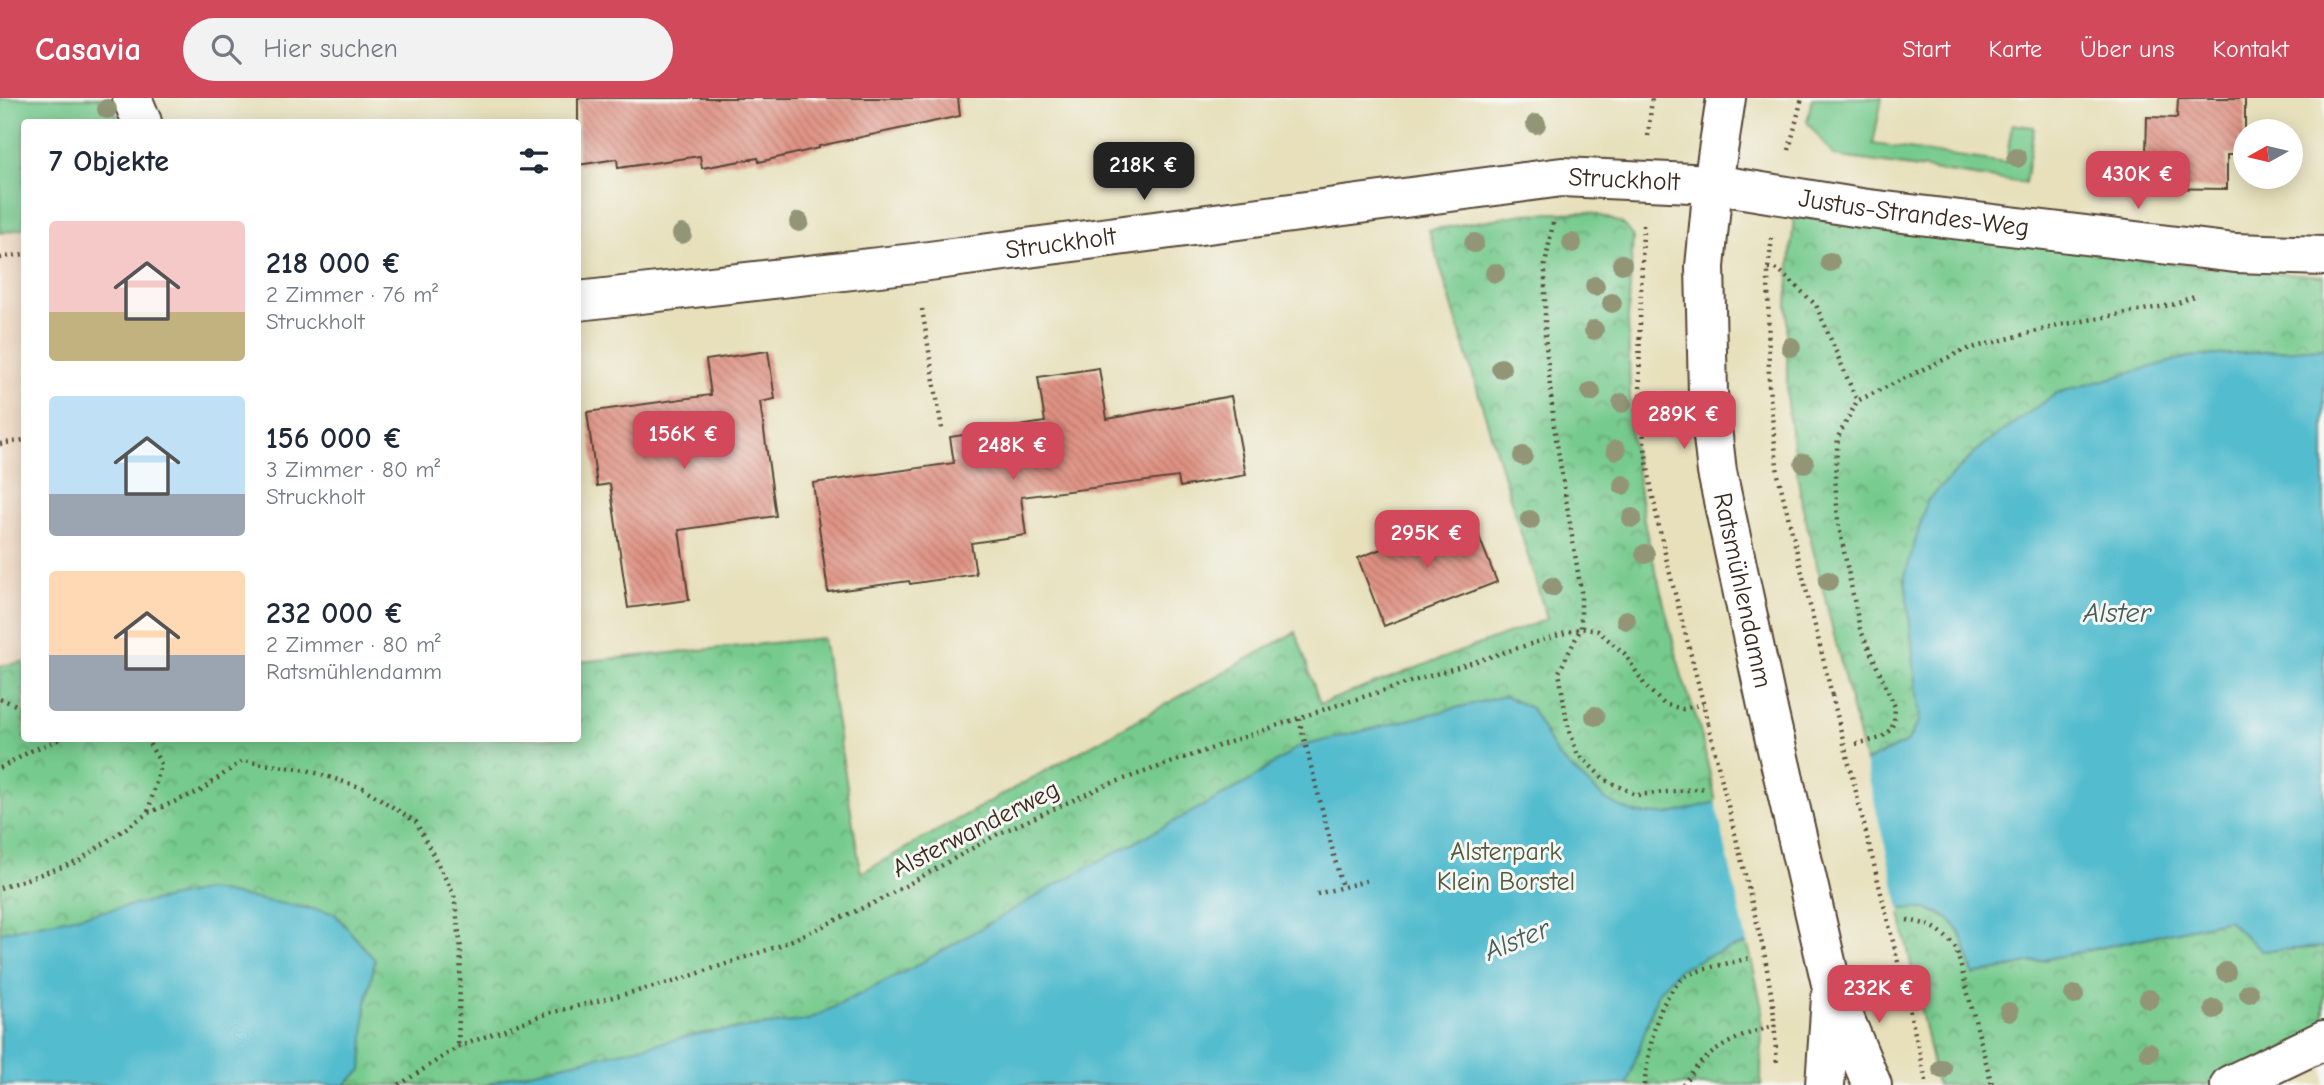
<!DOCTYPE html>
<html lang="de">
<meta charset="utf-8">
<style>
body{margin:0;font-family:"Comic Neue",sans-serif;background:#f2f2f3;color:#1f2937;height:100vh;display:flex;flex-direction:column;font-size:26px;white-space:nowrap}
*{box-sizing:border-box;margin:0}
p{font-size:23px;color:#747a83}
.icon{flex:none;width:38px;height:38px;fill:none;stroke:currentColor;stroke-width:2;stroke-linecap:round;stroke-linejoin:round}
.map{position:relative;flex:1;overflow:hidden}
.panel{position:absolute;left:21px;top:21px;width:560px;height:623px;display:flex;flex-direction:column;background:#fff;border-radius:7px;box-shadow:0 4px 18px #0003}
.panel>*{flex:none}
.needle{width:46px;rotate:262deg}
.controls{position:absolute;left:2233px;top:21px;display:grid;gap:14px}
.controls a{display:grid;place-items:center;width:70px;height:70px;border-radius:50%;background:#fff;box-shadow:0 4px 18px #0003;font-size:35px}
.price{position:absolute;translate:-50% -60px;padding:0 16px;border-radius:14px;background:#d1495b;color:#fff;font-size:23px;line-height:46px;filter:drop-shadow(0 2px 4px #0008)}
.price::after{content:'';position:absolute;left:50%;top:42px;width:21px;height:16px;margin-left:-10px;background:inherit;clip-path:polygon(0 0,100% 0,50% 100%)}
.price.active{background:#222;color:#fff}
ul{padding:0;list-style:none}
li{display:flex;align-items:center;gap:21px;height:175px;padding:0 28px}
li span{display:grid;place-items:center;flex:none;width:196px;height:140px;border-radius:7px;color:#555}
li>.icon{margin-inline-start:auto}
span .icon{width:84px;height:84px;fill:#fffc;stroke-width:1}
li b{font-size:30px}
h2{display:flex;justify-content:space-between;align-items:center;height:84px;padding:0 28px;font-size:30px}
header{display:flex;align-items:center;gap:42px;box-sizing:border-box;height:98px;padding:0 35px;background:#d1495b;color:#fff}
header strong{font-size:33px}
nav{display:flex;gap:38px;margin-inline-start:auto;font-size:24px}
.search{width:490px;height:63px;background:#f2f2f3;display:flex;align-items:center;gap:18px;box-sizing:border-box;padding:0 24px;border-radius:38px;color:#747a83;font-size:26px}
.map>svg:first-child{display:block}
.built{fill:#efd6bc}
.grass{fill:#76ca8d;stroke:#587a56;stroke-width:2}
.park{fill:url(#park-crowns);stroke:#587a56;stroke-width:2}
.water{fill:#52bcce;stroke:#467376;stroke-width:2}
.pier{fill:#e7e0bb}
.building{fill:url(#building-back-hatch)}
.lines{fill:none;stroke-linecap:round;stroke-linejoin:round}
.street-casing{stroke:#554536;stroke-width:42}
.secondary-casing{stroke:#554536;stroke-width:42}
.path{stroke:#554536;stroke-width:4.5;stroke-dasharray:2 5;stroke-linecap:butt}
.street{stroke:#fff;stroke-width:38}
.secondary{stroke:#fff;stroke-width:38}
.secondary-bridge-casing{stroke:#554536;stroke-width:42;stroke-linecap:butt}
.path-bridge{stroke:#554536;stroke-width:4.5;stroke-dasharray:2 5;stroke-linecap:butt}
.secondary-bridge{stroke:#fff;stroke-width:38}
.tree{fill:#929677}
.labels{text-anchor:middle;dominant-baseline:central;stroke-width:6;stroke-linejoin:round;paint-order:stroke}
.street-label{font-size:26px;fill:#3b2a1e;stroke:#f6f6f2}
.park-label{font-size:26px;fill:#4d5a3f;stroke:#f6f6f2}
.water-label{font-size:28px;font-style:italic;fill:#435d5c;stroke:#f6f6f2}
</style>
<header>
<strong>Casavia</strong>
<div class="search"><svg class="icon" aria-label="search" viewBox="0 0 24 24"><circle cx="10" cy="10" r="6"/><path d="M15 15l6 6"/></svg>Hier suchen</div>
<nav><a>Start</a><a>Karte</a><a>Über uns</a><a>Kontakt</a></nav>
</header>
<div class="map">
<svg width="2324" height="987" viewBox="0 0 2324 987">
<defs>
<pattern id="park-crowns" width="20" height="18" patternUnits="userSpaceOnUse" patternTransform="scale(1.75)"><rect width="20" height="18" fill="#76ca8d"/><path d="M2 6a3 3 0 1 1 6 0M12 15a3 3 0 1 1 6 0" fill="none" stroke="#62a473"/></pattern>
<pattern id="building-back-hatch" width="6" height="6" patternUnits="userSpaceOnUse" patternTransform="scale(1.75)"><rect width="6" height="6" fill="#df9283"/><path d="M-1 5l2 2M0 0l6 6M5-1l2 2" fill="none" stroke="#b6776b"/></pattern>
</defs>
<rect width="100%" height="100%" fill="#f6f6f2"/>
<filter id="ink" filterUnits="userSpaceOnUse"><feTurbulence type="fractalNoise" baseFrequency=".0143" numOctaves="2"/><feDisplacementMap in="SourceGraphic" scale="14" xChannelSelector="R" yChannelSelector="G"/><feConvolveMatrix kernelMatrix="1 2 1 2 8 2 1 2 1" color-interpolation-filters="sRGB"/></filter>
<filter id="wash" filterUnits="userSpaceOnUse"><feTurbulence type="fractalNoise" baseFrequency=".00686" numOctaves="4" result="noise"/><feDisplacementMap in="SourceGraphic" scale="28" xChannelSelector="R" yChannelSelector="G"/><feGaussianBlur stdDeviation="1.57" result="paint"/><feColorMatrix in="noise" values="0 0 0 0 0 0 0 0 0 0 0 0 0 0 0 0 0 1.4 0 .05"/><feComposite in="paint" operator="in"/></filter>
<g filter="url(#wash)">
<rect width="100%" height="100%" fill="#e7e0bb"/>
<path class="built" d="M0 0H110L119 24H24V564L0 568Z"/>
<g class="grass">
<path d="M0 0H110L119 24H24V130L0 135Z"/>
<path d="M1812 0H1882L1873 46 2006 65 2012 26 2034 29 2025 85 1834 58 1807 24Z"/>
</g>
<g class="park">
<path d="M1589 114 1622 125 1633 139 1628 221 1631 335 1645 429 1682 579 1699 628 1762 909 1761 987H0V568L24 564V640H578V564L823 540 861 775 1296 534 1320 606 1547 521 1429 132 1523 116Z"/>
<path d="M1794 117 2203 169 2324 178V250L2188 259 1983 347 1927 403 1905 478 1920 621 1907 644 1865 664 1802 406 1787 306V205Z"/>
<path d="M1921 809C1965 823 1962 837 1973 877L2229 822 2262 853 2324 849V932L2206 987H1937L1899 811Z"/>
</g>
<g class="water">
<path d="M2324 250V849L2262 853 2228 822 1973 877C1962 830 1954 806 1899 811L1745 846 1713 856 1679 871 1658 894 1627 987H486L508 979 704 935 808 922 912 870 1073 777 1246 685 1298 649 1504 598 1531 610 1557 657 1607 703 1637 716H1671L1865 664 1907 644 1920 622 1905 478 1927 403 1983 347 2057 295 2188 259Z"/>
<path d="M208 792 334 815 375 862 366 906 362 972 345 987H0V834Z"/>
</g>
<path class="pier" d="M1864 661 1901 815 1748 849 1715 702Z"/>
<g id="blocks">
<g class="building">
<path d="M578 0H958L960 18 819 48V50L759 64 758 60 702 70 700 58 618 70 617 61 578 67Z"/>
<path d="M2178 0H2245V57H2227V91L2145 90 2147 19 2177 20Z"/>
<path d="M768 253 775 301 760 304 776 418 679 432 689 502 628 510 610 386 597 388 587 314 711 297 706 262Z"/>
<path d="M1099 270 1107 321 1231 298 1246 377 1180 389 1178 379 1021 399 1026 437 971 445 976 476 910 486 909 483 828 494 813 385 954 365 950 339 1045 324 1038 279Z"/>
<path d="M1470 416 1497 484 1384 528 1358 460Z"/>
</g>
</g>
</g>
<g filter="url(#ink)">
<use href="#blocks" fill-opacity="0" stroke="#554536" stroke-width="2"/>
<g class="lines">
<g class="street-casing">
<g id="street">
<path d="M132 0 142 24"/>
<path id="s1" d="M578 203 914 165 1562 79 1713 86 1861 110 2235 155 2324 158"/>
<path d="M2230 987 2324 942"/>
</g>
</g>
<g class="secondary-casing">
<g id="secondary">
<path id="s2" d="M1726 0 1713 86 1705 169 1708 295 1717 374 1768 612"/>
<path d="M1832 890 1872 987"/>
<path d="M1825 987 1831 899"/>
</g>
</g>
<g class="path">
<path d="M1648 38 1652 0"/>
<path d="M1789 52 1802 0"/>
<path d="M1553 125 1545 167V238L1554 328 1581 493V530L1559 574 1567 624 1577 655 1605 682 1637 697 1706 690"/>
<path d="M1643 127C1642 187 1637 248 1641 308 1648 416 1684 521 1708 626"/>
<path d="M1772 140 1768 171 1769 288 1778 377 1832 597"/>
<path d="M0 160 24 156"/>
<path d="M1768 171 1779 172 1816 207 1857 303"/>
<path d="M922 211 942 331"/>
<path d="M0 346 24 342"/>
<path d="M0 601 24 610"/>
<path d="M1299 621 1342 789"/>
<path d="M146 640 161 666 148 714"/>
<path d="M1856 646 1881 640 1890 632 1894 624 1895 609 1860 531 1838 424 1835 378 1838 339 1857 303 1964 252 2061 227 2176 206 2196 197"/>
<path d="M0 670 31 653 62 640"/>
<path d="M0 790 77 764 148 715 200 693 242 663 307 672 363 690 416 724 454 797 461 851 458 949"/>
<path d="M1317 796 1366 783"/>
<path d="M1907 822C1933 827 1939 830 1956 850L1992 987"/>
<path d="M1900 872 1927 987"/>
<path d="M1773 906 1777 968"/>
<path d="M399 987 458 949 542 917 673 884 779 848 880 802 998 736 1104 688 1319 613 1581 530 1598 533 1625 556 1646 589 1664 606 1683 611 1703 606"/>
<path d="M1644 987C1650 952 1654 900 1687 878 1698 871 1735 864 1750 860"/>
<path d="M1683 987C1704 953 1737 937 1775 928"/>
</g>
<use href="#street" class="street"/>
<use href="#secondary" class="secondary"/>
<g class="secondary-bridge-casing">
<path id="secondary-bridge" d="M1768 612 1832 890"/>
</g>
<g class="path-bridge">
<path d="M1832 597 1900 872"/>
<path d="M1708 626 1764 854 1773 906"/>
</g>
<use href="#secondary-bridge" class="secondary-bridge"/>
</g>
<g class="tree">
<circle cx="107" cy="11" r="10"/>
<circle cx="1536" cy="26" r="10"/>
<circle cx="2017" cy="60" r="10"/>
<circle cx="799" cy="124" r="10"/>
<circle cx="682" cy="136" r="10"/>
<circle cx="1474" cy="145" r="10"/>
<circle cx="1572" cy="145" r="10"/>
<circle cx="1830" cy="164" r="10"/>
<circle cx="1622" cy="166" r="10"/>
<circle cx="1495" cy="175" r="10"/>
<circle cx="1595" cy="188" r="10"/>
<circle cx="1612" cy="205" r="10"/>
<circle cx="1594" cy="232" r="10"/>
<circle cx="1791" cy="249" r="10"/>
<circle cx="1501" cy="270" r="10"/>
<circle cx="1591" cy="294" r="10"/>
<circle cx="1622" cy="305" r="10"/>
<circle cx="1616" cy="352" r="10"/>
<circle cx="1523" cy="358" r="10"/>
<circle cx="1804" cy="365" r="10"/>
<circle cx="1623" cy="387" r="10"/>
<circle cx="1632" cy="420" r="10"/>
<circle cx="1530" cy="422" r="10"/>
<circle cx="1645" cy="456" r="10"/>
<circle cx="1828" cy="483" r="10"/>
<circle cx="1552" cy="489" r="10"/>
<circle cx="1626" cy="522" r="10"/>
<circle cx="1595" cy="618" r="10"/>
<circle cx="2226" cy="874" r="10"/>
<circle cx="2249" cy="895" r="10"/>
<circle cx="2074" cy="897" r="10"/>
<circle cx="2149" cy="901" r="10"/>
<circle cx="2214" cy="911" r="10"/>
<circle cx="2009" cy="914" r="10"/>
<circle cx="2149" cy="954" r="10"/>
<circle cx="1942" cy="971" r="10"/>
</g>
</g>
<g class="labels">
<g class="street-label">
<text stroke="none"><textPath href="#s1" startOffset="1054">Struckholt</textPath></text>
<text stroke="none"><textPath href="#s1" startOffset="1346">Justus-Strandes-Weg</textPath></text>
<text stroke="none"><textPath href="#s1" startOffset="486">Struckholt</textPath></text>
<text stroke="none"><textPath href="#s2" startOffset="497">Ratsmühlendamm</textPath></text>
<text transform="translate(976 731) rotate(-27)">Alsterwanderweg</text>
</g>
<g class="park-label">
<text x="1506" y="754">Alsterpark<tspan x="1506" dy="30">Klein Borstel</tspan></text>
</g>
<g class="water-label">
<text x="2117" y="515">Alster</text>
<text transform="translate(1517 842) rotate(-22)">Alster</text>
</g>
</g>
</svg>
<div class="controls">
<a><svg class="needle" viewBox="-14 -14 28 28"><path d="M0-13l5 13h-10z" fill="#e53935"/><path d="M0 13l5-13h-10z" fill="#747a83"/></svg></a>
</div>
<b class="price active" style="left:1144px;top:104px">218K €</b>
<b class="price" style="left:2138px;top:113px">430K €</b>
<b class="price" style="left:1684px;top:353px">289K €</b>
<b class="price" style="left:684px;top:373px">156K €</b>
<b class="price" style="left:1013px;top:384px">248K €</b>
<b class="price" style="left:1427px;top:472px">295K €</b>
<b class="price" style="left:1879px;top:927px">232K €</b>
<section class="panel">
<h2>7 Objekte<svg class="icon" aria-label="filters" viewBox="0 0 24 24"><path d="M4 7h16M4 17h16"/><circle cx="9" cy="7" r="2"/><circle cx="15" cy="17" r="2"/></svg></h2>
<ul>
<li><span style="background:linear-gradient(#f6c9c9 65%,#c2b280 0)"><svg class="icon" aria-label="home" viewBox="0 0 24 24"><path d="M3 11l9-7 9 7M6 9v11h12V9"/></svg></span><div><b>218 000 €</b><p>2 Zimmer · 76 m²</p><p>Struckholt</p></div></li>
<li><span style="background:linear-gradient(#bfe0f5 70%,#9aa5b1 0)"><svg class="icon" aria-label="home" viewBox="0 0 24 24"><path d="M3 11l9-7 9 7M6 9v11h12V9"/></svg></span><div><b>156 000 €</b><p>3 Zimmer · 80 m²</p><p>Struckholt</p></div></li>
<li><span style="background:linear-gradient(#ffd9b3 60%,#9aa5b1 0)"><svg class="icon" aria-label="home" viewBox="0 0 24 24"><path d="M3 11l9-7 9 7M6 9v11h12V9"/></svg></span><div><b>232 000 €</b><p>2 Zimmer · 80 m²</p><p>Ratsmühlendamm</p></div></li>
</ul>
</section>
</div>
